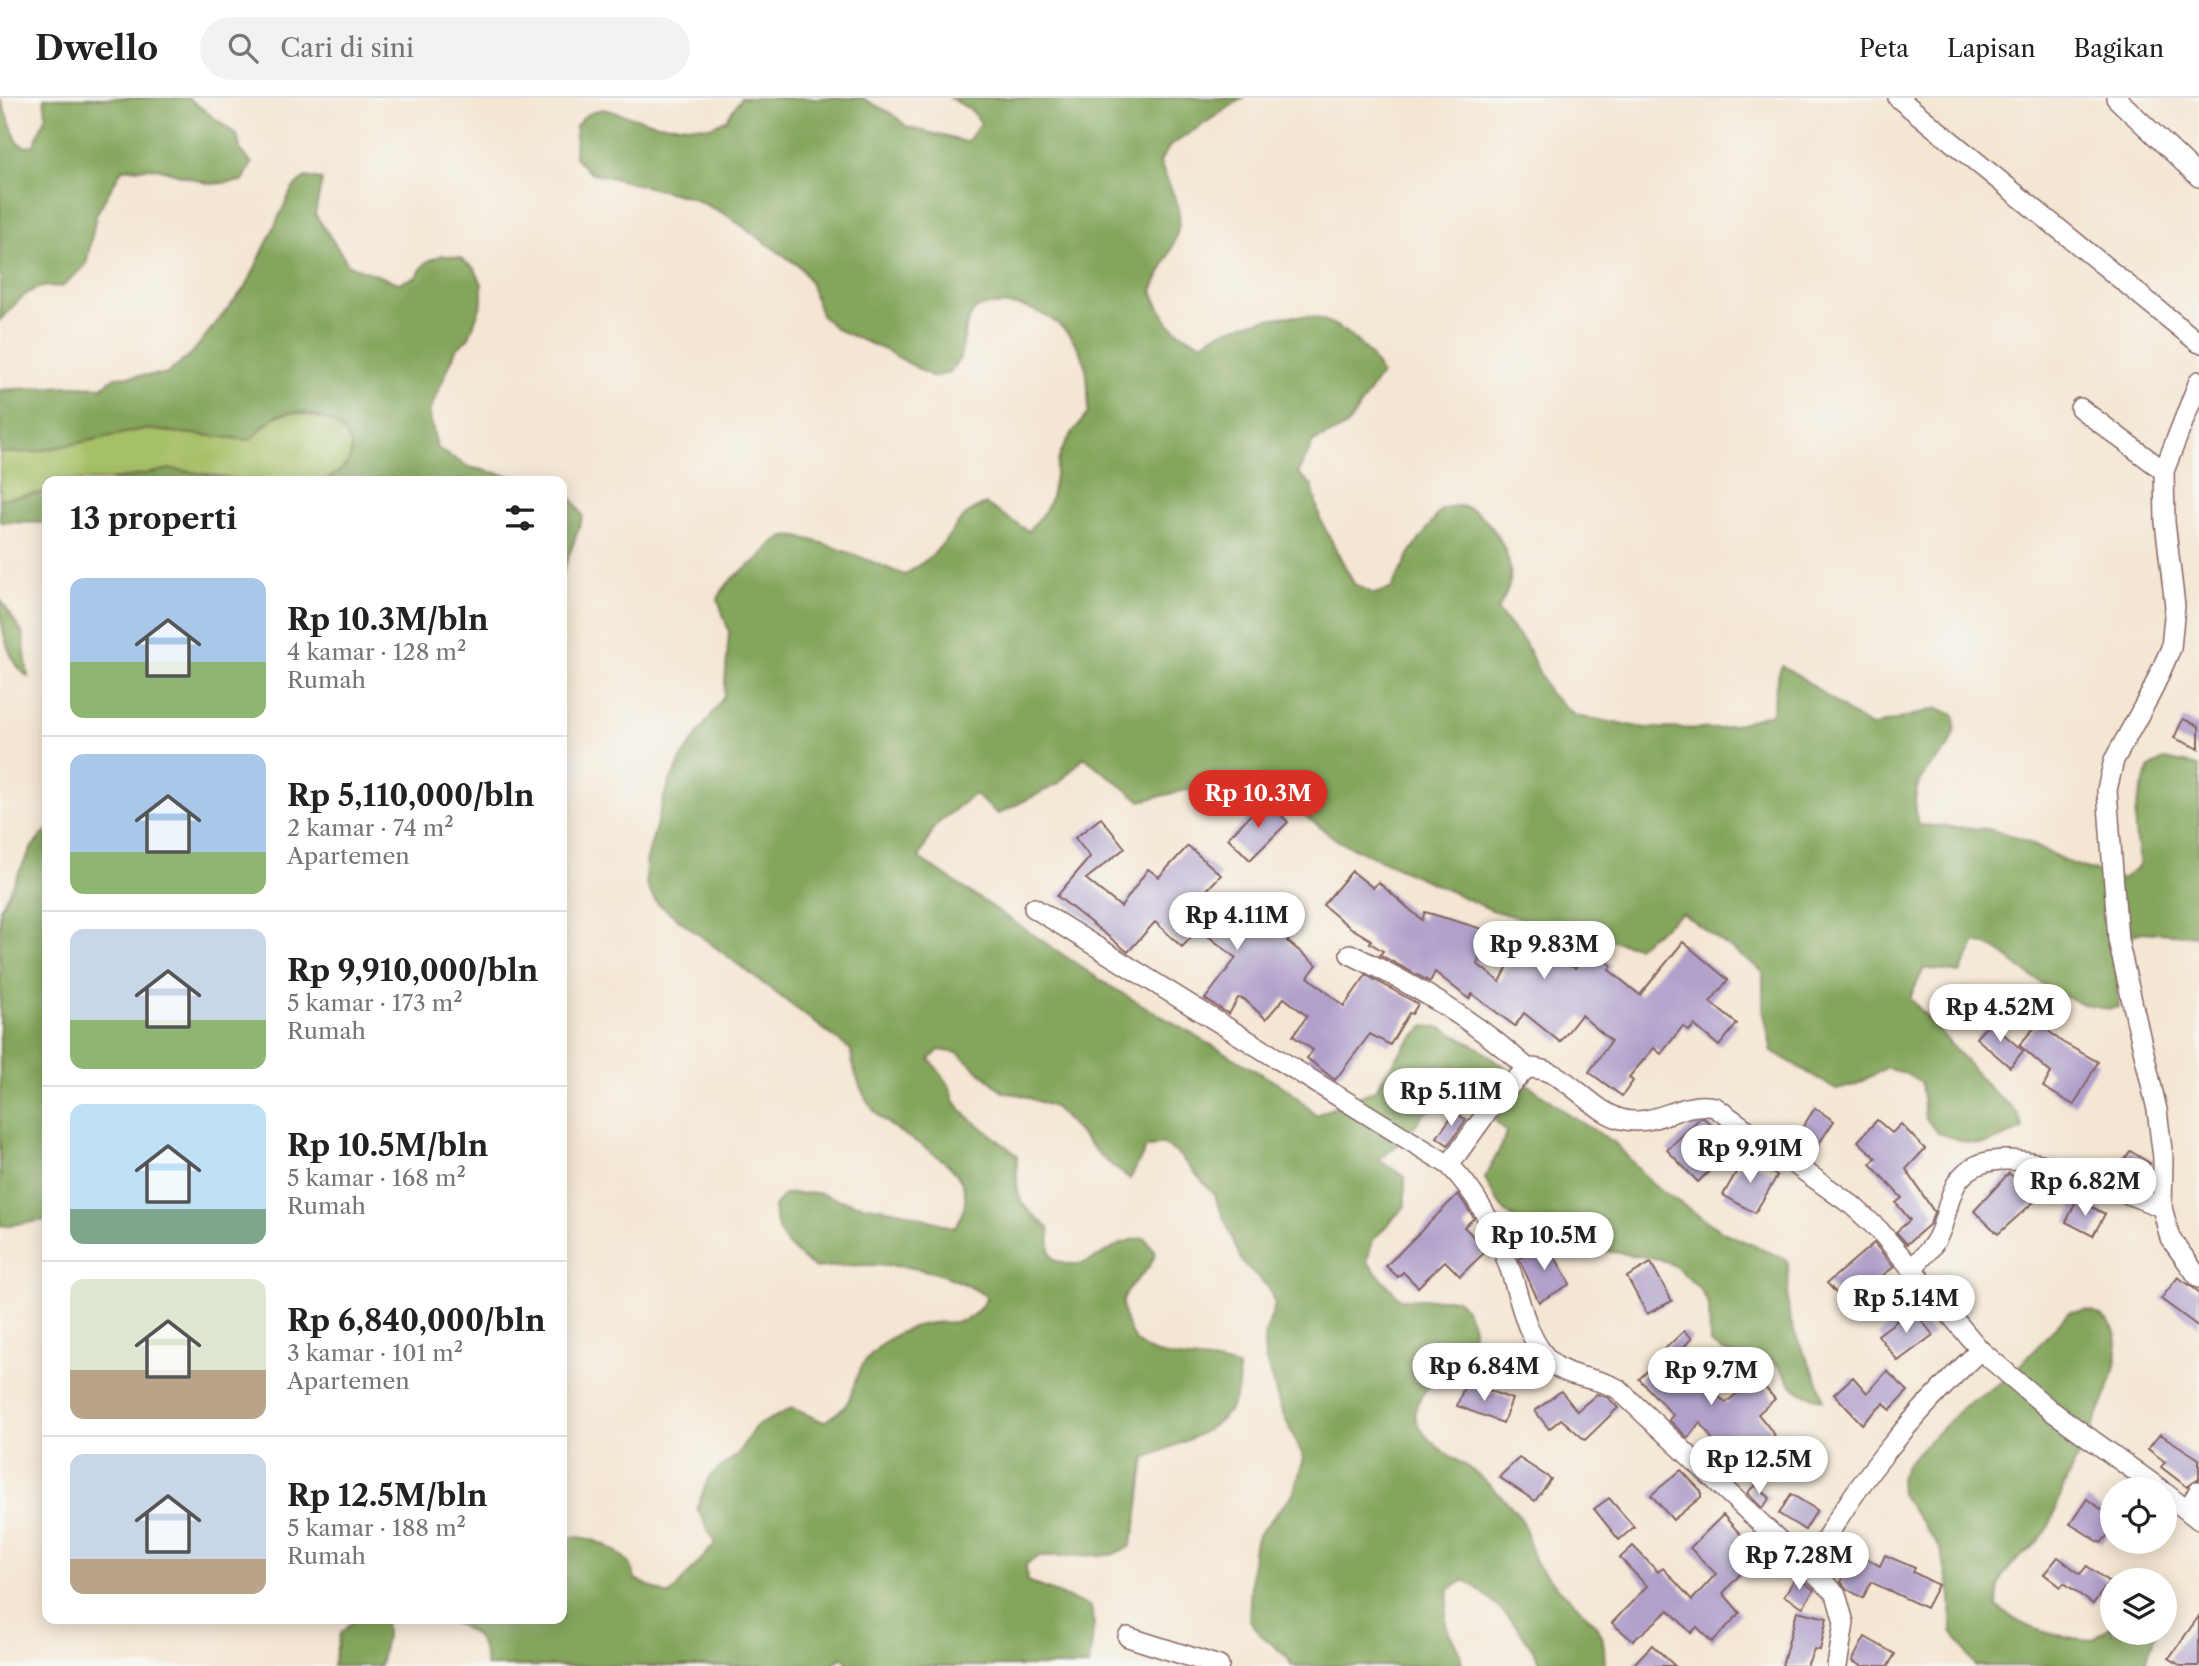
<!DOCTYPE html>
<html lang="id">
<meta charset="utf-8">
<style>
body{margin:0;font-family:"Libre Caslon Text",serif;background:#f2f2f2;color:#222;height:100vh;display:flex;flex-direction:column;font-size:26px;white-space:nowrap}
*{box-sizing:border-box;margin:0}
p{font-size:23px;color:#767676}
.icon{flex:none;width:38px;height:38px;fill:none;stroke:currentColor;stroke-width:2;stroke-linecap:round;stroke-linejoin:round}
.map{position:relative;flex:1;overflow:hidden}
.drawer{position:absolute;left:42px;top:378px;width:525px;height:1148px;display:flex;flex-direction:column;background:#fff;border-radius:14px;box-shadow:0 4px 18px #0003}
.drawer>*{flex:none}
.fabs{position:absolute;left:2100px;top:1379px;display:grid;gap:14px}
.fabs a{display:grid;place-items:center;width:77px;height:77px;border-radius:50%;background:#fff;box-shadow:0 4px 18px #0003;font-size:35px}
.price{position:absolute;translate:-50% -60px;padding:0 16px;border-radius:24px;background:#fff;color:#222;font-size:23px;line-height:46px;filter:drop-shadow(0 2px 4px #0008)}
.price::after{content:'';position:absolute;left:50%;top:42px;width:21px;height:16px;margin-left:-10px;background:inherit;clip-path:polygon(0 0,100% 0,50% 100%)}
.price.active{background:#d93025;color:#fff}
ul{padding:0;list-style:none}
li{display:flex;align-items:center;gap:21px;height:175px;padding:0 28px}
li+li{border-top:2px solid #e0e0e0}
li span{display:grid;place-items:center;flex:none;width:196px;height:140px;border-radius:14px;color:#555}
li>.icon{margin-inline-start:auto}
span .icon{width:84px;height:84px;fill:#fffc;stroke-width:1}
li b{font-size:30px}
h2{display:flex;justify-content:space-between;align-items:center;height:84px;padding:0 28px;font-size:30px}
header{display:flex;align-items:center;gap:42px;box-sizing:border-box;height:98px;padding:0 35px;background:#fff;border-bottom:2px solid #e0e0e0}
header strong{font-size:33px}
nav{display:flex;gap:38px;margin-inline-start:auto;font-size:24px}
.search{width:490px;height:63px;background:#f2f2f2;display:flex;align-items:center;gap:18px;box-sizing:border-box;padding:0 24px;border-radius:38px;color:#767676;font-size:26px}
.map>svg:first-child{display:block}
.green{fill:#a6c066;stroke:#787048;stroke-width:2}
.forest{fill:#84a65b;stroke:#676243;stroke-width:2}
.building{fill:#b0a0ca}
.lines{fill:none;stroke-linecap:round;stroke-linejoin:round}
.minor-casing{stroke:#866565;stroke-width:22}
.minor{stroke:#fff;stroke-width:19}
</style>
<header>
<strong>Dwello</strong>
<div class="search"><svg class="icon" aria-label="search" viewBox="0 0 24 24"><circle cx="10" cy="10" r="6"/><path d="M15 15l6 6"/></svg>Cari di sini</div>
<nav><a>Peta</a><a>Lapisan</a><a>Bagikan</a></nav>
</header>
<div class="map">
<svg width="2199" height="1568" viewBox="0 0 2199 1568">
<rect width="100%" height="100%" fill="#f6f6f2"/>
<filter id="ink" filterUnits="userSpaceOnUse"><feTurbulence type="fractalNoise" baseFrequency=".0143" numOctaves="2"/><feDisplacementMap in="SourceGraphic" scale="14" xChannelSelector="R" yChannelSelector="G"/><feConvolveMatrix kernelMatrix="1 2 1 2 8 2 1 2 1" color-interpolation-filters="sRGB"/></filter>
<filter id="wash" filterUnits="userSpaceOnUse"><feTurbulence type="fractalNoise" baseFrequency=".00686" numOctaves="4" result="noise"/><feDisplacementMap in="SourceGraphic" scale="28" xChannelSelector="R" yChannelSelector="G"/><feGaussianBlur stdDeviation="1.57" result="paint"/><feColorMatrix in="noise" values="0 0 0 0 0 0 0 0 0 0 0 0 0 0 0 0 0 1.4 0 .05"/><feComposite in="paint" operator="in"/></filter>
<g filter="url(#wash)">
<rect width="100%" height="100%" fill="#f4e6d2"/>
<path class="green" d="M293 314 328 322 344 331 352 347 349 364 337 377 321 383H249L172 371 107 383H47V394L0 401V355L35 354 144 331 250 342 276 318Z"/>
<g class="forest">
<path d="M0 0 18 45 26 49 34 47 46 17 44 0H188L237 37 241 54 252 65 243 83 210 86 157 70 122 71 96 117 86 167 62 189C31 184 20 201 0 222Z"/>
<path d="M741 0H862L894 17 907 29 967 44 981 25 971 12 950 0H1243L1170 48 1160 63C1164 81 1177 97 1179 115 1182 138 1161 171 1152 193 1164 222 1171 234 1202 245 1226 227 1287 213 1317 220 1343 227 1372 253 1381 276L1347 328 1313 344 1298 376 1312 387 1320 421 1354 486 1374 496 1391 491 1410 455 1441 412C1445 411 1452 408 1457 408 1486 408 1514 456 1510 483 1508 494 1503 503 1497 512L1525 545 1549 595 1576 618 1645 630 1720 631 1771 616C1777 598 1773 585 1782 568 1814 584 1839 612 1871 629L1938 610 1954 617C1963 671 1901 657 1918 727L1989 731 2023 742 2072 766 2122 781 2140 767C2131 725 2133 709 2150 670L2165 661 2199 668V838L2142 834 2108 845 2116 872 2119 909C2092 916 2054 894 2032 879 2013 866 1999 848 1976 844L1960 875 1924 870 1910 900 1990 991 2018 1015 2023 1031 1986 1046 1969 1045 1937 1035 1925 1019 1921 984 1905 975 1886 970 1855 987 1837 992 1772 953 1763 911V874L1682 815 1637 849 1494 813 1338 743 1260 683 1217 707 1209 694 1186 692 1141 703 1084 659 1058 686 998 716 974 696 935 728 919 760 1108 887 1289 992 1316 1017 1375 992 1406 946 1425 928 1442 930 1479 950 1568 1016 1615 1045 1652 1086 1723 1134 1787 1162C1791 1181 1786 1199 1789 1216 1795 1247 1818 1272 1823 1302 1816 1299 1803 1297 1797 1292 1787 1285 1785 1270 1772 1263 1748 1252 1739 1267 1710 1245L1709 1207 1701 1192 1675 1168 1660 1161 1600 1152C1558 1101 1522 1165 1485 1080 1492 1063 1502 1052 1506 1034L1482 1008 1450 995 1423 1017 1400 1045 1379 1062 1405 1079V1108L1372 1143 1367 1164 1400 1201H1457C1464 1210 1474 1222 1473 1234 1469 1264 1401 1294 1418 1326 1432 1353 1463 1362 1483 1381 1496 1394 1515 1409 1523 1424 1529 1437 1529 1454 1536 1465 1552 1488 1589 1513 1601 1536 1605 1544 1604 1559 1605 1568H1533L1540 1564C1525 1534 1494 1500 1465 1482L1449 1491C1448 1502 1445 1515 1446 1526 1449 1541 1464 1552 1461 1568H1292L1287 1559 1260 1536 1249 1521 1253 1454 1258 1437 1293 1396 1304 1360 1282 1314 1265 1260 1264 1240 1275 1207 1269 1190 1242 1164 1214 1096 1177 1055 1162 1046 1146 1050 1130 1081 1105 1062 1054 1009 1021 997 1003 994 958 955 939 952 930 961 949 987 955 1004 966 1017 1017 1057C1017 1102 1014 1102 1049 1130L1050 1154 1054 1162C1098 1178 1102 1142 1145 1140L1155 1154C1153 1174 1128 1183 1123 1203 1121 1212 1125 1220 1128 1229 1143 1272 1204 1254 1238 1270 1245 1328 1188 1341 1145 1360 1140 1389 1140 1422 1130 1449L1111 1457 1040 1458 1026 1466 1027 1483 1091 1509 1094 1525 1089 1568H851L842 1559 832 1568H486C483 1536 472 1534 445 1521H562V1442C581 1432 615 1449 629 1465 632 1468 634 1476 635 1481L669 1498 715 1446 697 1410 709 1379 737 1357 755 1329 792 1310 824 1324C830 1319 840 1314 845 1308 851 1301 854 1287 857 1278 865 1256 891 1237 913 1229 945 1217 966 1238 987 1199 935 1163 874 1164 814 1170 789 1149 777 1143 774 1109L784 1096 818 1095 851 1105 903 1114 955 1130C958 1123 964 1113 965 1105 971 1062 900 1042 877 1016 863 1001 852 972 851 952L656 804 646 787V764L666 692 683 658 724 598 729 534 718 501C727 481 740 475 756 463 767 455 770 442 785 439 807 434 881 468 905 477 915 469 929 462 937 452 957 431 956 418 986 406L1028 433C1058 402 1049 398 1059 360 1064 343 1077 329 1088 315 1088 299 1089 281 1085 266 1070 219 1021 198 976 210L967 225 960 260 950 274 933 279 885 252 836 231 821 217 810 184 800 169 725 116 692 100 589 74 575 59 576 28 587 16 603 11 658 26 710 29 726 22Z"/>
<path d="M305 79 322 82 315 116 349 167 399 185 416 179 426 164 442 157 460 160 475 171 482 186V204L469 239 456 252 429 314 437 350 469 369 534 383H321C390 356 326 302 279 317 269 320 259 334 250 342L144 331 35 354 0 355V292L70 288 102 289 115 279 167 276 192 255 247 187 292 91Z"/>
<path d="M172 371 249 383H107Z"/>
<path d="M47 394V425L0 424V401Z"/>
<path d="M562 395 573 402 583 418 562 477Z"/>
<path d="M0 501 23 536 28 579C6 562 0 526 0 501Z"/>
<path d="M47 732V1122L3 1128 0 1127V811L32 749Z"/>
<path d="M2087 1212C2098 1216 2107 1219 2113 1230 2132 1265 2079 1353 2065 1386 2058 1401 2056 1417 2047 1431 2027 1464 1997 1461 1997 1508 2024 1533 2057 1539 2093 1542L2112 1527V1535H2156L2144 1568H1975L1952 1533 1951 1498 1941 1452 1901 1396 1900 1380 1907 1365 1964 1308 2009 1279 2069 1214Z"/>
<path d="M355 1521H385L386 1538 380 1568H333L340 1536Z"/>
</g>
<g id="blocks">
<g class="building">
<path d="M2183 621 2199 628V651L2174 640Z"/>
<path d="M1265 702 1288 724 1250 762 1228 740Z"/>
<path d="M1101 720 1125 750 1086 781 1121 809 1148 771 1159 779 1188 748 1221 777 1202 797 1248 832 1270 808 1285 822 1288 820 1299 829 1287 843 1317 867 1308 879 1344 908 1366 877 1418 906 1412 916 1409 915 1390 947 1370 936 1335 982 1307 960 1313 952 1293 938 1307 918 1284 900 1266 921 1244 901 1238 900 1229 916 1205 901 1236 860 1199 831 1182 849 1155 824 1128 854 1057 798 1090 759 1075 740Z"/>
<path d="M1352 773 1373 790 1378 784 1422 822 1425 814 1489 833 1477 866 1500 884 1521 843 1575 870 1594 851 1612 868 1609 872 1640 897 1683 844 1728 882 1710 904 1737 926 1719 948 1694 927 1689 933 1683 928 1661 956 1654 950 1629 979 1633 983 1622 998 1589 974 1611 943 1581 917 1560 944 1524 915 1515 928 1472 896 1469 901 1435 874 1430 884 1380 857 1383 853 1370 845 1371 842 1348 828 1323 807Z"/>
<path d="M1990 924 2023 953 2010 969 1976 940Z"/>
<path d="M2039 925 2062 944 2098 964 2074 1007 2043 989 2051 975 2019 947Z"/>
<path d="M1815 1010 1834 1023 1814 1053 1795 1041Z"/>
<path d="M1455 1014 1466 1022 1448 1047 1437 1039Z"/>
<path d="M1700 1020H1704L1733 1050 1698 1084 1667 1052Z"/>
<path d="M1877 1022 1892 1035 1901 1026 1925 1051 1906 1071 1934 1114 1930 1126 1907 1146 1896 1134 1910 1122 1896 1105 1902 1100 1870 1066 1876 1060 1858 1043Z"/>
<path d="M2130 1053 2150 1065 2136 1086 2115 1078Z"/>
<path d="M1745 1059 1777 1078 1755 1115 1723 1097Z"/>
<path d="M2009 1075 2037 1101 1998 1136 1974 1113Z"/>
<path d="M1458 1096 1474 1120 1464 1129 1487 1152 1460 1178 1445 1163 1418 1189 1403 1174 1398 1179 1386 1168Z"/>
<path d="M2077 1101 2105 1116 2093 1138 2066 1124Z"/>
<path d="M1547 1145 1570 1186 1539 1204 1519 1161Z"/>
<path d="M1874 1145 1894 1169 1845 1205 1827 1185Z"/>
<path d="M1651 1165 1672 1203 1647 1216 1627 1179Z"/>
<path d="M2178 1179 2199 1194V1229L2161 1201Z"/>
<path d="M1913 1211 1933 1237 1898 1263 1878 1237Z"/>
<path d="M1684 1233 1692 1240 1671 1263 1695 1288 1700 1282 1726 1305 1756 1279 1775 1301 1758 1316 1775 1337 1734 1372 1700 1324 1688 1340 1669 1322 1673 1317 1639 1281 1655 1266 1652 1263Z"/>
<path d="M1887 1273 1908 1293 1890 1312 1884 1305 1862 1326 1834 1296 1853 1279 1867 1295Z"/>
<path d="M1466 1284 1512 1301 1503 1325 1457 1308Z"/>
<path d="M1561 1293 1577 1313 1597 1296 1609 1300 1618 1310 1585 1342 1561 1321 1549 1331 1535 1313Z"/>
<path d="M2160 1336 2199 1361V1381L2187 1389 2161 1369 2165 1364 2148 1351Z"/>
<path d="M1519 1360 1551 1381 1535 1403 1499 1379Z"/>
<path d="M1681 1372 1701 1393V1399L1673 1422 1651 1397Z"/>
<path d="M1755 1387 1770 1400 1762 1410 1747 1395Z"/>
<path d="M1791 1396 1817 1412 1805 1432 1779 1416Z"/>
<path d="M1609 1400 1634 1429 1619 1442 1594 1411Z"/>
<path d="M2087 1401 2112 1419V1432L2101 1445 2070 1426Z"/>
<path d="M1723 1417 1742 1438 1735 1444 1754 1461 1723 1495 1740 1515 1712 1544 1697 1529 1691 1535 1669 1512 1633 1543 1612 1525 1647 1488 1620 1460 1633 1448 1658 1474 1663 1470 1692 1502 1716 1476 1690 1450Z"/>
<path d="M1838 1444 1880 1468 1885 1457 1915 1470 1913 1474 1938 1487 1926 1510 1871 1484 1863 1500 1847 1491 1841 1484 1847 1471 1828 1461Z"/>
<path d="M2058 1459 2080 1476 2087 1468 2109 1484 2093 1506 2064 1485 2061 1489 2044 1476Z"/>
<path d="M1796 1479 1814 1492 1803 1509 1784 1498Z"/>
<path d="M1797 1513 1827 1520 1820 1552 1814 1551 1807 1568H1782Z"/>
<path d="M2199 1518V1568H2181L2169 1560Z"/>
<path d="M1865 1539 1895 1556 1888 1568H1862L1852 1563Z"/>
<path d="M1652 1547 1675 1568H1632Z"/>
</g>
</g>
</g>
<g filter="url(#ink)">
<use href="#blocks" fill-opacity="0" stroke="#866565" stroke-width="2"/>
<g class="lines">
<g class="minor-casing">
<g id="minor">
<path d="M1898 0 2199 245"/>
<path d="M2116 0 2199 79"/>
<path d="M2199 283 2164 373 2165 424 2175 508 2171 550 2151 595 2114 662 2107 692 2118 842 2157 1012 2163 1060 2162 1109 2170 1140 2199 1180"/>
<path d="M2080 310 2164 373"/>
<path d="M1034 810 1449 1067C1478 1096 1497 1134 1511 1174 1521 1205 1527 1244 1553 1266 1571 1281 1598 1279 1618 1291L1836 1496 1844 1525 1837 1568"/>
<path d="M1350 856C1415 887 1473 921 1527 970"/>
<path d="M1449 1067 1496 1002 1527 970C1564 968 1587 1011 1621 1021 1654 1031 1683 1001 1715 1009L1853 1108 1879 1132 1980 1252 2049 1311 2160 1391"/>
<path d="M1912 1171C1919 1162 1930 1153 1936 1142 1947 1124 1946 1101 1958 1083 1995 1029 2115 1094 2162 1109"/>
<path d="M2165 1395 2199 1422"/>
<path d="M2188 1411 2199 1393"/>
<path d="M1810 1468C1855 1385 1912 1317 1980 1252"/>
<path d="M1128 1539 1219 1568"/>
</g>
</g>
<use href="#minor" class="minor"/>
</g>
</g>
</svg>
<div class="fabs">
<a><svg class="icon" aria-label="locate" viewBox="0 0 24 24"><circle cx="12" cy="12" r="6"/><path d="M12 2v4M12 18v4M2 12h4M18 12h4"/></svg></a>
<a><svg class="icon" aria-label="layers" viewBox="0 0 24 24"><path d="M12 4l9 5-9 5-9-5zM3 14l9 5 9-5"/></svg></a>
</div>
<b class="price active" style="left:1258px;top:732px">Rp 10.3M</b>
<b class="price" style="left:1237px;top:854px">Rp 4.11M</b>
<b class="price" style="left:1544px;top:883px">Rp 9.83M</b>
<b class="price" style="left:2000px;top:946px">Rp 4.52M</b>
<b class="price" style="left:1451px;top:1030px">Rp 5.11M</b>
<b class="price" style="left:1750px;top:1087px">Rp 9.91M</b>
<b class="price" style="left:2085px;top:1120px">Rp 6.82M</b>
<b class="price" style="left:1544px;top:1174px">Rp 10.5M</b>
<b class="price" style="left:1906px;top:1237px">Rp 5.14M</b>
<b class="price" style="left:1484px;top:1305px">Rp 6.84M</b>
<b class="price" style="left:1711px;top:1309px">Rp 9.7M</b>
<b class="price" style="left:1759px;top:1398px">Rp 12.5M</b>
<b class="price" style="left:1799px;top:1494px">Rp 7.28M</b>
<section class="drawer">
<h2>13 properti<svg class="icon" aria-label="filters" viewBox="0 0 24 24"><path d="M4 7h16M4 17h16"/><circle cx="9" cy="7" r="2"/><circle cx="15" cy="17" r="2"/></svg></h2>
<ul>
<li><span style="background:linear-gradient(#a9c7e8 60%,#8fb573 0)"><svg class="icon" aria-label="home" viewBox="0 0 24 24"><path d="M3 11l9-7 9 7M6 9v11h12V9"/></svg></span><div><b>Rp 10.3M/bln</b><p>4 kamar · 128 m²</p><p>Rumah</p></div></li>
<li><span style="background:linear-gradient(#a9c7e8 70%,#8fb573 0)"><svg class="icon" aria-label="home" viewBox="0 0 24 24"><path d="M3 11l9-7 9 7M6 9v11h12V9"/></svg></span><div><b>Rp 5,110,000/bln</b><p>2 kamar · 74 m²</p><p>Apartemen</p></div></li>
<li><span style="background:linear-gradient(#c9d6e8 65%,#8fb573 0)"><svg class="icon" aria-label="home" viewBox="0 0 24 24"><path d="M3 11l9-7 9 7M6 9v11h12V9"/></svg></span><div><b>Rp 9,910,000/bln</b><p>5 kamar · 173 m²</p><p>Rumah</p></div></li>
<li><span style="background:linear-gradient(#bfe0f5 75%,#7fa58c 0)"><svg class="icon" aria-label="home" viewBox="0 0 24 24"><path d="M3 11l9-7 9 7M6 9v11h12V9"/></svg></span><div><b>Rp 10.5M/bln</b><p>5 kamar · 168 m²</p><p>Rumah</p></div></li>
<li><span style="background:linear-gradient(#dfe7d0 65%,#b9a48a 0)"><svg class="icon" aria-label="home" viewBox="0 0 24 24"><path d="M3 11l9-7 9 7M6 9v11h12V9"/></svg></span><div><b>Rp 6,840,000/bln</b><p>3 kamar · 101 m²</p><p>Apartemen</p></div></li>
<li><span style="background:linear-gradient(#c9d6e8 75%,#b9a48a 0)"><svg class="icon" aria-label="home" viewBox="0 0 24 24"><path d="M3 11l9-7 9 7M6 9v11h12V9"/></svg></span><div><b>Rp 12.5M/bln</b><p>5 kamar · 188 m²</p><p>Rumah</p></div></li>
</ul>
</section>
</div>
